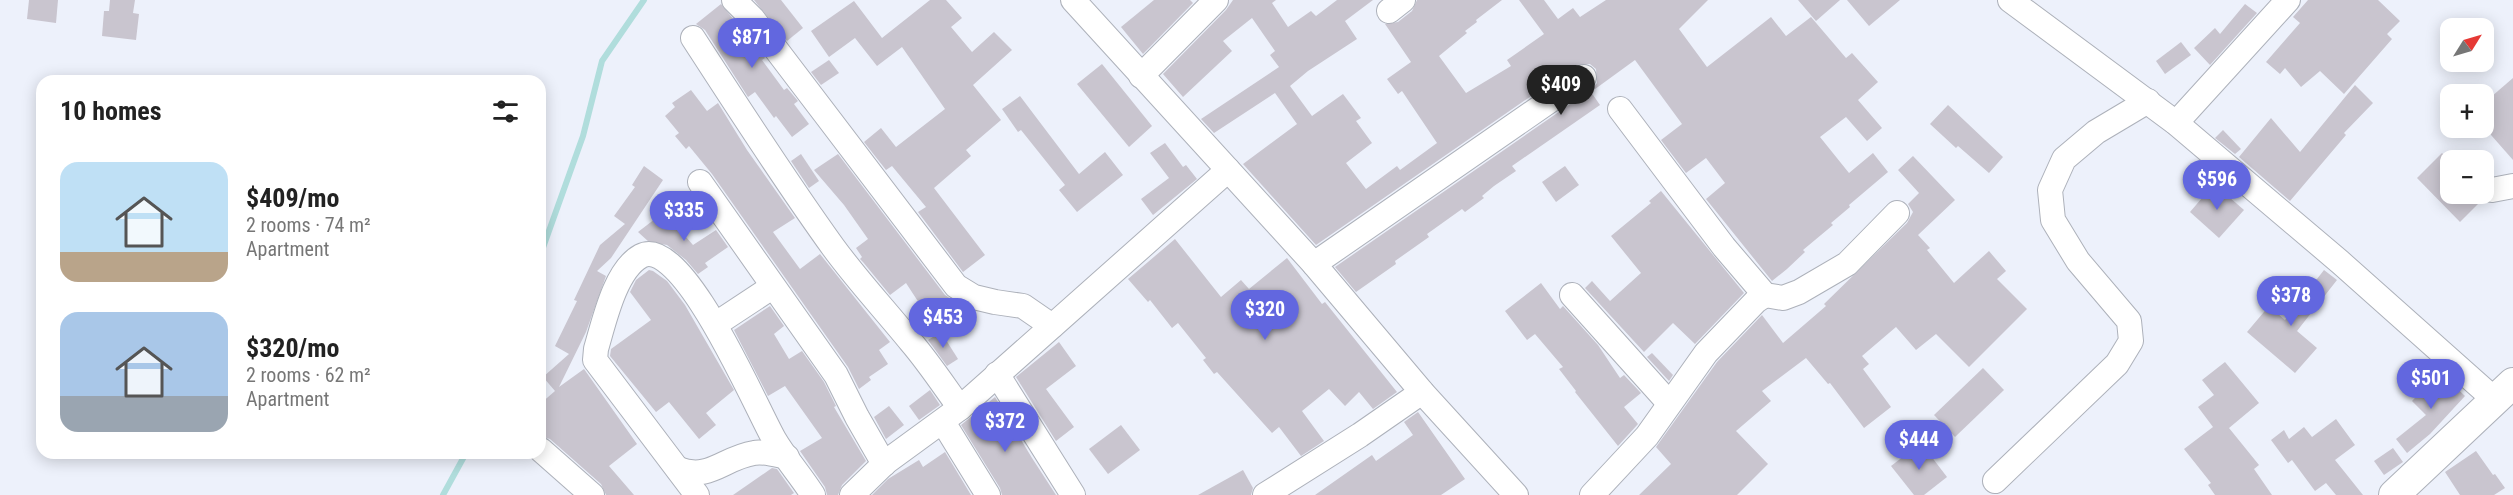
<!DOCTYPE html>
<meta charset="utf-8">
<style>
body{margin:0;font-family:"Roboto Condensed",sans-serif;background:#f2f2f2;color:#222;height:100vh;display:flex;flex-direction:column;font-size:22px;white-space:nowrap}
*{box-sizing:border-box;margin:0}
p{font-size:20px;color:#767676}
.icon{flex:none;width:33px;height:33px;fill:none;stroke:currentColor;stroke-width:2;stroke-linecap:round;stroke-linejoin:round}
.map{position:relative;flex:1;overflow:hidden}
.sheet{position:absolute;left:36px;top:75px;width:510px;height:384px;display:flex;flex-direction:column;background:#fff;border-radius:18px;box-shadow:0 3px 15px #0003}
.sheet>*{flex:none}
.needle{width:39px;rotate:53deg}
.tools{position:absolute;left:2440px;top:18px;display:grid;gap:12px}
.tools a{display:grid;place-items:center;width:54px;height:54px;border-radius:12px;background:#fff;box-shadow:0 3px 15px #0003;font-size:30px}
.price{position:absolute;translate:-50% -51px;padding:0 14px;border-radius:21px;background:#6267df;color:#fff;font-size:20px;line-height:39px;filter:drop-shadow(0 2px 3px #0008)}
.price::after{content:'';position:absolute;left:50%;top:36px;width:18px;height:14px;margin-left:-9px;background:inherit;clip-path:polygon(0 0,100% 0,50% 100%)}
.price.selected{background:#222;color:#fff}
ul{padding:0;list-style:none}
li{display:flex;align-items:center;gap:18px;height:150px;padding:0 24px}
li span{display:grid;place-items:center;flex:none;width:168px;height:120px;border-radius:18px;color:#555}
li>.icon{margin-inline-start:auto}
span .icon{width:72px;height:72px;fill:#fffc;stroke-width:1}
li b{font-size:26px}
h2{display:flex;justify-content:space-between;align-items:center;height:72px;padding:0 24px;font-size:26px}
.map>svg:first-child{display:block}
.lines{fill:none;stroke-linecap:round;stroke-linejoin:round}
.stream{stroke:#b0dddc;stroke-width:6}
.building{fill:#c9c5cf}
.minor-casing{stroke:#adb1ba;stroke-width:26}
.tertiary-casing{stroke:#adb1ba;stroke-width:32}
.minor{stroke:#fff;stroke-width:24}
.tertiary{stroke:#fff;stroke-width:30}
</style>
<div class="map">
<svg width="2513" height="495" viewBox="0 0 2513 495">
<rect width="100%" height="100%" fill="#edf1fb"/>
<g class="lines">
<g class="stream">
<path d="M540 256 583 136 602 61 644 0"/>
<path d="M443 495 466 453"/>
</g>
</g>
<g class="building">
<path d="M29 0H58L56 23 27 19Z"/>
<path d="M110 0H135L133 13 139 14 136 40 102 36 104 11H109Z"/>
<path d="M754 0H781L803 28 787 41Z"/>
<path d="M930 0H946L962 18 951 27 972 52 994 32 1012 50 973 85 1001 120 966 150 971 156 934 188 985 255 963 272 918 212 926 207 892 166 886 170 864 142 881 128 896 147 945 109 902 47 877 66 855 38 829 57 811 31 854 1 882 38Z"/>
<path d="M1154 0H1190L1193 3 1143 54 1121 27Z"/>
<path d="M1233 0H1276L1272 3 1288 27 1311 11 1316 16 1337 0H1373L1345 21 1357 39 1308 71 1290 86 1312 116 1343 94 1361 118 1356 121 1372 143 1346 163 1366 189 1397 166 1400 170 1437 143 1402 91 1398 94 1387 79 1411 62 1385 24 1398 22 1412 11 1417 0H1502L1476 20 1477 22 1465 31 1467 33 1439 56 1466 93 1511 66 1507 60 1544 34 1519 0H1544L1558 19 1573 8 1580 17 1606 0H1708L1679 29 1707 67 1771 17 1786 36 1811 17 1846 58 1852 53 1878 82 1858 100 1882 128 1867 141 1846 117 1820 137 1849 173 1873 153 1888 172 1849 205 1850 207 1831 223 1833 225 1803 250 1805 252 1787 269 1772 281 1706 199 1725 183 1706 158 1686 173 1661 140 1682 124 1635 60 1591 92 1600 105 1512 166 1516 171 1494 186 1482 196 1484 198 1465 212 1462 209 1427 234 1429 237 1395 261 1396 264 1356 292 1335 267 1592 89 1597 83 1596 69 1590 64 1576 65 1316 245 1243 164 1297 124 1275 93 1214 133 1201 119 1279 67 1270 55 1275 51 1252 18 1223 41 1232 51 1183 97 1163 74 1226 10Z"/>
<path d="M1798 0H1840L1816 21Z"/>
<path d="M1847 0H1900L1869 26Z"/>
<path d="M2308 0H2378L2400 21 2387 34 2392 39 2344 94 2320 71 2301 87 2285 68 2280 74 2266 62 2300 23 2293 17Z"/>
<path d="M721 4 765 58 762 60 784 90 787 88 798 101 794 104 809 124 792 137 776 116 774 118 755 92 748 97 705 30 696 24Z"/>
<path d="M2245 4 2257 13 2210 65 2194 48 2215 28 2220 34Z"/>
<path d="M2181 42 2191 55 2165 74 2156 61Z"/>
<path d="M829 60 839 73 821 85 811 72Z"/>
<path d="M1102 64 1152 126 1129 147 1077 84Z"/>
<path d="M2513 78V160L2484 127V103Z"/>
<path d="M2355 85 2373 103 2344 133 2346 135 2290 201 2239 157 2271 118 2300 152Z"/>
<path d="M691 90 707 111 718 103 747 150 795 218 773 232 800 269 820 254 890 342 879 350 888 364 869 377 871 380 859 389 848 367 712 174 689 146 686 149 675 136 679 133 665 116 675 107 672 103Z"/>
<path d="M1020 96 1079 174 1105 152 1123 175 1077 212 1059 190 1065 185 1021 130 1018 132 1002 109Z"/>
<path d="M1948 105 2003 157 1989 173 1958 146 1956 148 1930 124Z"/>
<path d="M2223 130 2241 149 2235 154 2215 138Z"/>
<path d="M1165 143 1183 167 1186 165 1197 179 1153 215 1141 199 1169 178 1150 153Z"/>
<path d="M2442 153 2451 163V194H2478L2482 200 2460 222 2417 178Z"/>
<path d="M801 154 819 181 809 188 791 161Z"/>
<path d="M838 154 945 295 960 305 964 311 936 329 906 283 890 295 863 262 860 259 862 257 856 248 868 239 844 205 814 170Z"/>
<path d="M1913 156 1955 200 1918 235 1930 248 1927 250 1954 283 1989 251 2006 271 1997 279 2027 309 1969 367 1936 334 1916 350 1896 327 1862 356 1869 364 1863 369 1891 407 1864 428 1830 383 1828 384 1806 358 1762 391 1771 401 1736 431 1768 464 1737 495H1639L1671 464 1656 447 1717 362 1762 315 1783 343 1826 306 1824 304 1907 223 1913 212 1908 204 1919 193 1898 170Z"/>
<path d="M644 166 663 180 611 258 597 271 606 276 586 332 559 387 584 369 637 444 609 466 634 495H606L601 484 550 439 540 436V404L555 391 543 377 569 354 555 346 577 301 574 300 600 245 625 224 614 216 635 187 632 185Z"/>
<path d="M1565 166 1579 185 1556 202 1542 182Z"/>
<path d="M2214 184 2244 210 2219 238 2190 212Z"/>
<path d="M1661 191 1744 293 1695 344 1673 323 1644 352 1585 288 1592 281 1610 301 1641 273 1611 236 1651 203 1649 201Z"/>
<path d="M664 212 693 245 716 230 728 247 705 263 708 267 698 274 686 260 667 245 649 242 638 232Z"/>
<path d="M1175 239 1221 297 1241 280 1249 289 1287 258 1322 304 1325 302 1397 392 1373 409 1359 392 1345 406 1329 389 1302 411 1324 441 1301 456 1279 427 1272 433 1217 372 1214 374 1203 360 1206 358 1178 323 1172 328 1150 300 1148 302 1128 279Z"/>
<path d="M649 270 653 271 667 281 685 305 734 390 706 413 716 425 699 439 669 402 656 412 610 356 611 349 651 320 630 292 636 280Z"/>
<path d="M2324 270 2337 280 2297 331 2317 348 2295 373 2247 332 2269 306 2285 320Z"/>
<path d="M1541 283 1560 309 1563 306 1598 345 1620 378 1624 375 1641 393 1624 407 1638 424 1618 446 1575 392 1576 391 1559 369 1563 367 1535 334 1527 340 1505 311Z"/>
<path d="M770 306 784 326 774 334 789 359 802 351 824 382 836 406 834 407 866 461 842 485 838 495H827L825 487 800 451 822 438 785 386 768 396 734 330Z"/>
<path d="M941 332 958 359 947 366 928 340Z"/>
<path d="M1059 342 1076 366 1046 389 1074 427 1056 441 1016 377Z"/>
<path d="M1652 353 1673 375 1669 381 1647 357Z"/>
<path d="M2225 362 2259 403 2229 428 2259 465 2254 469 2272 495H2215L2208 485 2211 483 2184 449 2213 427 2198 407 2214 395 2202 380Z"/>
<path d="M1983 368 2004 390 1955 437 1934 415Z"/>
<path d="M2440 372 2465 396 2430 434 2407 453 2396 439 2426 415 2412 401Z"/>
<path d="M930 390 940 405 919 420 909 406Z"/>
<path d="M995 397 1032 458 1056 495H1002L1000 488 961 425Z"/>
<path d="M889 406 904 425 886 439 874 417Z"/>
<path d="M1418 412 1465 479 1441 495H1315L1372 455 1376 461 1413 435 1404 422Z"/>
<path d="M2336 419 2355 445 2335 460 2363 495H2336L2326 483 2315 491 2292 460 2288 463 2271 440 2284 430 2289 439 2304 427 2312 437Z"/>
<path d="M1121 425 1140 450 1108 474 1089 449Z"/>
<path d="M1921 443 1947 477 1924 495H1914L1891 466Z"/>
<path d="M2393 448 2403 462 2384 475 2374 461Z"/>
<path d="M2476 451 2493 475 2495 474 2505 488 2494 495H2460L2445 472Z"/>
<path d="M945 452 971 495H872L888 479 919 460 923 467Z"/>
<path d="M772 468 777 469 794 493 791 495H733Z"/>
<path d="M1243 470 1253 488 1251 495H1198Z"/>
</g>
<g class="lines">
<g class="minor-casing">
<g id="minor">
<path d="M734 0 753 19 956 286 974 297 995 302 1023 306 1052 326"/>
<path d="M1073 0 1314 264 1422 392 1516 495"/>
<path d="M2010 0 2176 123 2340 262 2495 400"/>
<path d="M1389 11 1403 0"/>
<path d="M693 38C739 109 784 179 833 247 857 280 885 310 911 342 929 363 944 386 960 408"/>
<path d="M1141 76 1216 0"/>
<path d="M1620 109 1724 247 1765 295 1783 298 1799 292 1847 264 1897 213"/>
<path d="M2176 123 2288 0"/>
<path d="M700 182 836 375 857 417 884 464"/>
<path d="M2492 190 2513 186"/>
<path d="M1314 264 1584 77"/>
<path d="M1572 295 1669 403"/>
<path d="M716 324 772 287"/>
<path d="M997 374 1073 495"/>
<path d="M943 422 988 495"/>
<path d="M541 450 592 495"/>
<path d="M678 469C710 481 723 458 754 453 764 451 777 455 787 457"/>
<path d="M1995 481 2117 364 2131 341 2129 321 2078 261 2053 220 2050 190 2064 159 2096 132 2148 101"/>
<path d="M697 495 595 360 596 349C604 322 615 270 641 256 683 234 757 410 774 439 785 458 801 476 813 495"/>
<path d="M852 495 886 462 960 408 1228 170"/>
<path d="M1265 495 1360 435 1422 392"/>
<path d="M1592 495 1647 436 1706 353 1756 301 1765 295"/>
</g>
</g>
<g class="tertiary-casing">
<path id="tertiary" d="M2394 495 2513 383"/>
</g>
<use href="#minor" class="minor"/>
<use href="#tertiary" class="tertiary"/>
</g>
</svg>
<div class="tools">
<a><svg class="needle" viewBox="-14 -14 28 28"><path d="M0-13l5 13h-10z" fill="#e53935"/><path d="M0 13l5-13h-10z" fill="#767676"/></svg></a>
<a>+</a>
<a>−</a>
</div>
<b class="price" style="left:752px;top:69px">$871</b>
<b class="price selected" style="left:1561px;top:116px">$409</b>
<b class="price" style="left:2217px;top:211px">$596</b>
<b class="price" style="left:684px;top:242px">$335</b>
<b class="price" style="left:2291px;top:327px">$378</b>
<b class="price" style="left:1265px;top:341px">$320</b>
<b class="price" style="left:943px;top:349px">$453</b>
<b class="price" style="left:2431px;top:410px">$501</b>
<b class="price" style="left:1005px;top:453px">$372</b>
<b class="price" style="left:1919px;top:471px">$444</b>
<section class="sheet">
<h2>10 homes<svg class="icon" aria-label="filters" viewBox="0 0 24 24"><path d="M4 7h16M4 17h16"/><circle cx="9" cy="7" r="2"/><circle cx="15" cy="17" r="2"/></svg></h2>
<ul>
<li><span style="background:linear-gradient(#bfe0f5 75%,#b9a48a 0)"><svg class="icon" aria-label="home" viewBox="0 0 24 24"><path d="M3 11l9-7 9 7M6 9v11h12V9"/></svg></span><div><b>$409/mo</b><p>2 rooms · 74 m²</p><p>Apartment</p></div></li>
<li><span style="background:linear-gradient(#a9c7e8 70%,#9aa5b1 0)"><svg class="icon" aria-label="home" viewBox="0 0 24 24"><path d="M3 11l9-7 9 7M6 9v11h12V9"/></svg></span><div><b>$320/mo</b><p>2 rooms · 62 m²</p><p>Apartment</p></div></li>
</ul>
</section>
</div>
